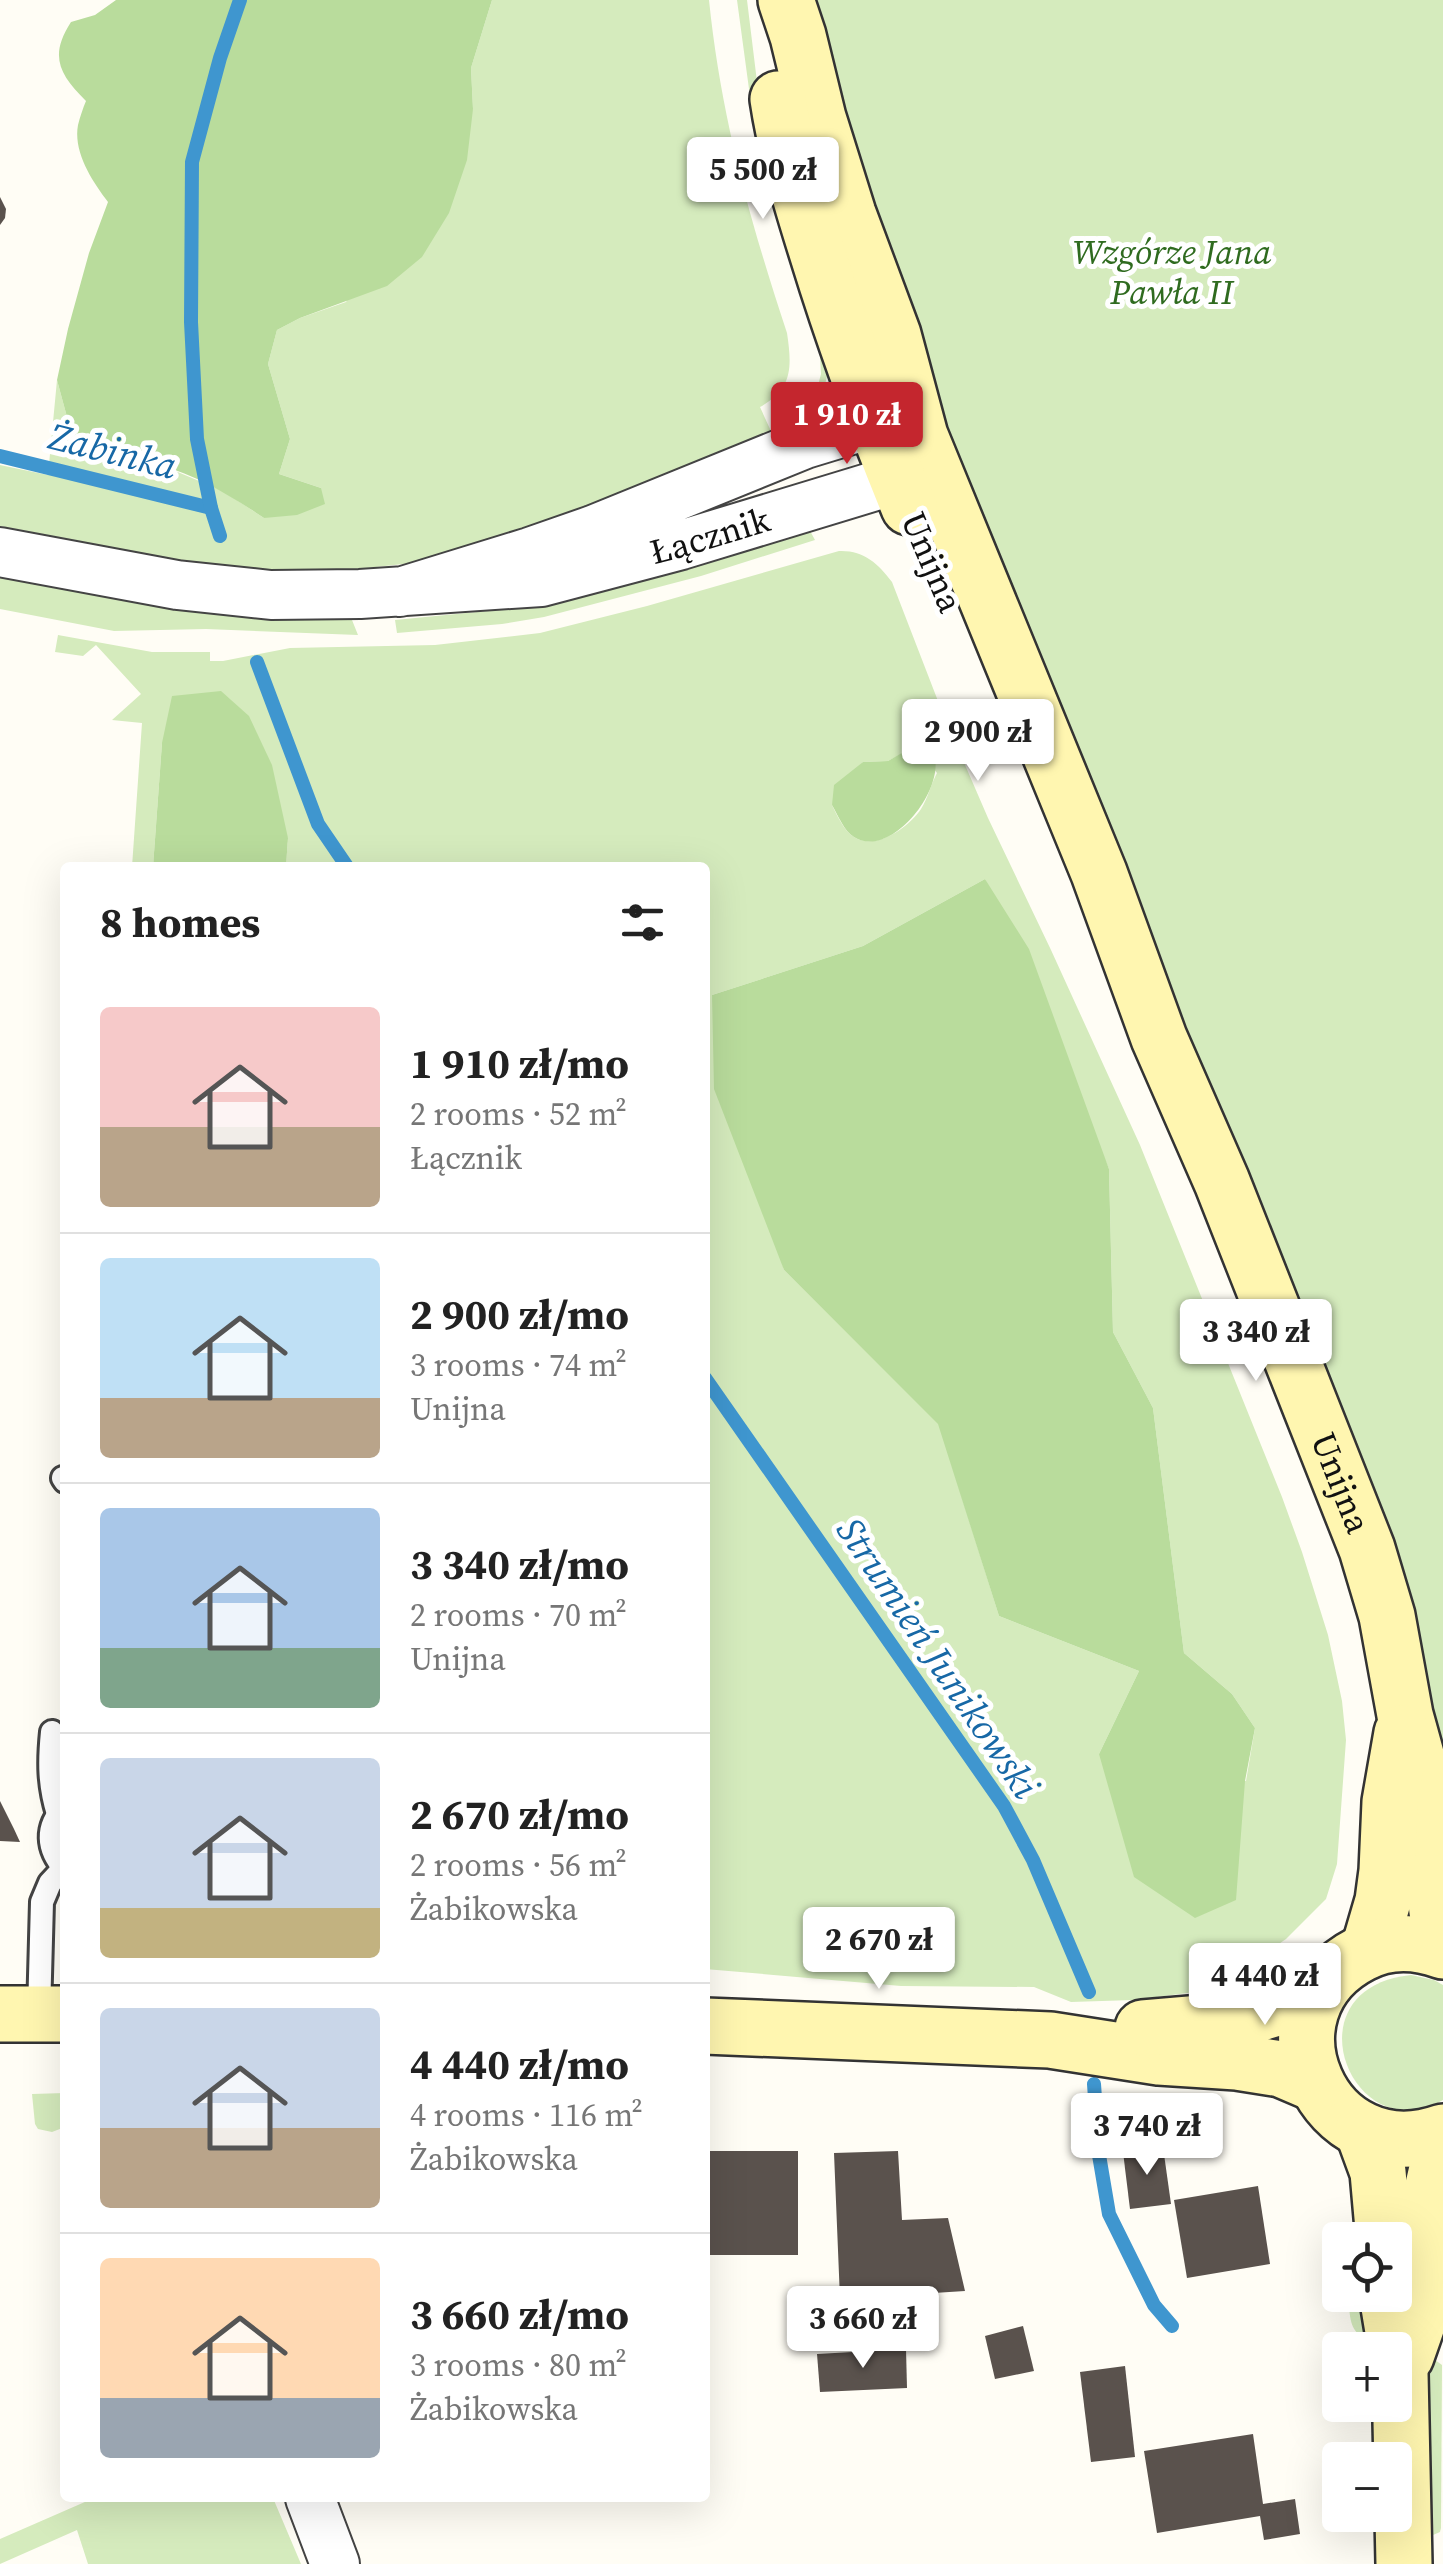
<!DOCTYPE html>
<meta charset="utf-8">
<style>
body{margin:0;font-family:"Source Serif 4",serif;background:#f6f6f6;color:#222;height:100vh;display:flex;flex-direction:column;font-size:38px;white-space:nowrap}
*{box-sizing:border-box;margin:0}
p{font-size:32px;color:#767676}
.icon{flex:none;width:55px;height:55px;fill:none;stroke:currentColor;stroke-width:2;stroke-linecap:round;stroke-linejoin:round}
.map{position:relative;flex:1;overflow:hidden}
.panel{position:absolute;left:60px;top:862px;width:650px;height:1640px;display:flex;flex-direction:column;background:#fff;border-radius:10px;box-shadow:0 10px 40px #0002}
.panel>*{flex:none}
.controls{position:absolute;left:1322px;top:2222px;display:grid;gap:20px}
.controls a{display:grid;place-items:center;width:90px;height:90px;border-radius:10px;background:#fff;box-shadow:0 10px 40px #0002;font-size:50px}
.price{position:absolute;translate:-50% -85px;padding:0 22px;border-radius:10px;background:#fff;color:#222;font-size:32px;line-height:65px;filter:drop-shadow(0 2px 5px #0008)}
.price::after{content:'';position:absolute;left:50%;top:60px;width:30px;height:22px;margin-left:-15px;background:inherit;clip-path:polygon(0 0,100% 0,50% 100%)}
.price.active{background:#c4262e;color:#fff}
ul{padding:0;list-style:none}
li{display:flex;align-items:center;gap:30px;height:250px;padding:0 40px}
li+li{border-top:2px solid #e0e0e0}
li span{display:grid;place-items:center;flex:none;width:280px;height:200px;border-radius:10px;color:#555}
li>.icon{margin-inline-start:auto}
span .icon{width:120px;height:120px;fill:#fffc;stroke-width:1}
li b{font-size:42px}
h2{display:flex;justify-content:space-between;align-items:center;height:120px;padding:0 40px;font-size:42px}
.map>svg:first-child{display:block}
.green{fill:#d5ebbd;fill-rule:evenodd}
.forest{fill:#b9dc9c}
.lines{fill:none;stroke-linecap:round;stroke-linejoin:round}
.stream{stroke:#3f96cf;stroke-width:14}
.building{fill:#5a524d}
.lane-casing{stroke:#444;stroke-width:28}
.street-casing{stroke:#444;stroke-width:52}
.secondary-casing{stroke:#333;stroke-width:60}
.lane{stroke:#fff;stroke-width:22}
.street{stroke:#fff;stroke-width:48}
.secondary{stroke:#fff6b0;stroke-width:55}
.labels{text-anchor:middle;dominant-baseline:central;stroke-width:10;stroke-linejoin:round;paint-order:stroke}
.park-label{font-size:35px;font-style:italic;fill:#2f6b1f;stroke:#fff}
.street-label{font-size:35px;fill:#111;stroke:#fff}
.water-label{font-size:38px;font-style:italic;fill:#1768a6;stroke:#fff}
</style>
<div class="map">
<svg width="1443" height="2564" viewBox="0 0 1443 2564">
<rect width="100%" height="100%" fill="#fffdf5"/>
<g class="green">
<path d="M492 0H709C721 117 750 221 787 333 792 367 793 389 760 407L775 440 439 560 349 570 311 572 216 567 0 526V465L48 475 57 380 67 417 109 454 161 465 223 491 264 518 321 488 279 474 290 439 268 364 277 330 300 318 346 302 473 109 471 68Z"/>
<path d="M737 0H747L758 90 830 364 823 393 809 416 810 399 817 389 821 374 819 338 769 174 749 89Z"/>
<path d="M803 0H1443V1786L1329 1381 920 367Z"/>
<path d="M809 529 815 540 701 576 544 617 502 624 397 633 395 620 517 608 585 592Z"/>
<path d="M839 551C863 550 878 563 892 582L943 714 988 818 1051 950 1140 1145 1282 1497 1302 1552 1328 1635 1342 1701 1346 1740 1337 1864 1326 1899 1286 1939 1211 1990 1133 2000 1071 2002 1034 1987 901 1986 705 1969V868L286 867 288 838 162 743 153 867H132L142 723 112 720 141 694 96 645 83 656 55 652 58 635 152 652H210V661H223L290 648 435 645 540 633 647 606ZM917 745 937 773C931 784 928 798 921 809 909 827 876 851 854 837 844 831 837 815 832 805L863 762 888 761ZM985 879 1109 1169 1113 1332 1153 1408 1184 1653 1232 1694 1255 1728 1246 1781 1099 1754 1139 1671 999 1616 939 1424 784 1270 712 995 863 946Z"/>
<path d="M0 573 271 618 352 620 358 635 206 629 114 631 0 609Z"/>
<path d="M1411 1975 1434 1980 1443 1985V2100C1352 2153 1286 1988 1411 1975Z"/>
<path d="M65 2093V2127L52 2132 38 2129 35 2124 32 2094Z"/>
<path d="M1348 2295H1368L1367 2333 1363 2336C1348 2331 1350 2310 1348 2295Z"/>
<path d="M1431 2357 1442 2365 1441 2528 1440 2532 1433 2535 1429 2532 1428 2412Z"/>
<path d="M94 2498H273L301 2564H88L77 2530 0 2564V2539Z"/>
</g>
<g class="forest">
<path d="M116 0H492L471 68 473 109 467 160 449 213 422 257 387 286 300 318 277 330 268 364 290 439 279 474 321 488 325 504 297 515 264 518C231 496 198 476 160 465 131 456 107 453 77 441L67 417 57 380 68 329 89 253 108 202C92 181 73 152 78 125 80 117 83 108 86 101 59 74 49 56 71 22L95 15Z"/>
<path d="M221 691 249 716 272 765 288 838 286 867H153L162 743 172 696Z"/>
<path d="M917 744 932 749C951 784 891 861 854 837 844 831 838 815 832 805L834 785 863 762 888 761Z"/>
<path d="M985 879 1029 949 1109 1169 1113 1332 1153 1408 1184 1653 1232 1694 1255 1728 1245 1781 1236 1900 1195 1918 1134 1877 1099 1754 1139 1671 999 1616 938 1424 784 1270 714 1089 712 995 863 946Z"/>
</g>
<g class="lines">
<g class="stream">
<path d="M0 456 211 508"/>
<path d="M220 536 211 508 197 439 191 322 192 162 220 58 240 0"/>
<path d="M257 662 318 824 348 868"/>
<path d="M705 1378 1004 1806 1033 1860 1089 1992"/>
<path d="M1094 2084 1099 2155 1109 2214 1154 2305 1172 2326"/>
</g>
</g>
<g class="building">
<path d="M0 197 6 209 5 218 0 225Z"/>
<path d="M0 1801 14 1829 20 1842 0 1841Z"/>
<path d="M1163 2147 1171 2204 1130 2209 1123 2152Z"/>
<rect x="705" y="2151" width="93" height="104"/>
<path d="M898 2151 902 2220 948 2218 965 2291 840 2299 834 2153Z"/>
<path d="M1258 2186 1270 2264 1187 2278 1174 2200Z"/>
<path d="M1023 2326 1034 2371 995 2379 985 2336Z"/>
<path d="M906 2349 907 2388 820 2392 817 2354Z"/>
<path d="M1125 2366 1135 2457 1091 2462 1080 2372Z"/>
<path d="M1253 2434 1263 2504 1295 2499 1300 2534 1264 2540 1260 2516 1157 2533 1144 2451Z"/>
</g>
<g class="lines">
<g class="lane-casing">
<g id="lane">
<path d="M63 1478 65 1481"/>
<path d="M52 1732C49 1762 49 1785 58 1814"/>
<path d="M65 1807C45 1827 47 1849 65 1869"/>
<path d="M39 2013 42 1902 50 1883 64 1868"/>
</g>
</g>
<g class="street-casing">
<g id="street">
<path id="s1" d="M0 552 177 585 271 595 360 594 541 582 681 545 898 479 920 436 874 423 805 444 593 530 530 552 400 592"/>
<path d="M310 2498 335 2564"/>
</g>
</g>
<g class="secondary-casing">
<g id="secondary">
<path id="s2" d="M786 0 798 36 818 118 848 214 893 335 920 436 1099 873 1159 1038 1222 1182 1367 1549 1387 1616 1405 1715 1429 1802 1432 1871 1437 1911 1443 1930"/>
<path d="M778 99C786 152 802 204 818 255 844 340 875 424 909 507"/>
<path d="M1369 1949 1383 1901 1387 1871 1390 1802 1402 1733"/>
<path d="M1443 1951C1416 1941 1387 1940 1361 1954 1252 2010 1321 2175 1443 2132"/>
<path d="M0 2014H65"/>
<path d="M705 2026 1050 2040 1159 2057 1237 2062 1281 2069 1316 2084"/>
<path d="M1143 2028 1237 2020 1277 2008 1325 1983"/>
<path d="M1363 2131 1378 2172 1384 2240"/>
<path d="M1387 2295 1400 2373 1404 2564"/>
<path d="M1406 2356 1421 2313 1426 2216 1439 2160 1443 2150"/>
</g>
</g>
<use href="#lane" class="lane"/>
<use href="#street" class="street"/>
<use href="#secondary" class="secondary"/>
</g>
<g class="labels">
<g class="park-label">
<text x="1172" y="252">Wzgórze Jana<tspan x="1172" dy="40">Pawła II</tspan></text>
</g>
<g class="street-label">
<text stroke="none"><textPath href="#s1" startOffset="720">Łącznik</textPath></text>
<text transform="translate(932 562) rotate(67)">Unijna</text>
<text stroke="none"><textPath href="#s2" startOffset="1585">Unijna</textPath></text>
</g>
<g class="water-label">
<text transform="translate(113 451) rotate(14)">Żabinka</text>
<text transform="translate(938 1658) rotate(56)">Strumień Junikowski</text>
</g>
</g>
</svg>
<div class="controls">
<a><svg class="icon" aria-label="locate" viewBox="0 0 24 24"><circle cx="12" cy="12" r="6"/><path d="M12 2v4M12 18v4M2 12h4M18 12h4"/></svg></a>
<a>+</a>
<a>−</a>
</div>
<b class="price" style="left:763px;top:222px">5 500 zł</b>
<b class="price active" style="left:847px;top:467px">1 910 zł</b>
<b class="price" style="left:978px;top:784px">2 900 zł</b>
<b class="price" style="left:1256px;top:1384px">3 340 zł</b>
<b class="price" style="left:879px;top:1992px">2 670 zł</b>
<b class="price" style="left:1265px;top:2028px">4 440 zł</b>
<b class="price" style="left:1147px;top:2178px">3 740 zł</b>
<b class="price" style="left:863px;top:2371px">3 660 zł</b>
<section class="panel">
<h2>8 homes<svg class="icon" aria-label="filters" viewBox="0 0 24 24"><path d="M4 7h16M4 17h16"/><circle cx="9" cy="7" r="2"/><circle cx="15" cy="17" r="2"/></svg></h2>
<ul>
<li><span style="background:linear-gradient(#f6c9c9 60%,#b9a48a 0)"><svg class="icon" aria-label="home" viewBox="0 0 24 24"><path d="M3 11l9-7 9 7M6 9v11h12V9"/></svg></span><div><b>1 910 zł/mo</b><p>2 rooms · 52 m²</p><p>Łącznik</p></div></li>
<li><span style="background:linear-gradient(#bfe0f5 70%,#b9a48a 0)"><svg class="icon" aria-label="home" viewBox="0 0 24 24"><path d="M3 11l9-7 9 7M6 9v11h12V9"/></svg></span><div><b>2 900 zł/mo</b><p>3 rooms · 74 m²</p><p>Unijna</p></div></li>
<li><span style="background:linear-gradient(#a9c7e8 70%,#7fa58c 0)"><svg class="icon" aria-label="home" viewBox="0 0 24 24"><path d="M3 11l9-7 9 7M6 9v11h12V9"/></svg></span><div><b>3 340 zł/mo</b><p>2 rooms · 70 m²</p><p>Unijna</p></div></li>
<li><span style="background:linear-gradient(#c9d6e8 75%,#c2b280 0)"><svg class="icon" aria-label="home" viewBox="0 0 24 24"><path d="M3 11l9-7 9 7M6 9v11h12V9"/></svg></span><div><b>2 670 zł/mo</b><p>2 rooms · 56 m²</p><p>Żabikowska</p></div></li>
<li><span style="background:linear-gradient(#c9d6e8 60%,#b9a48a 0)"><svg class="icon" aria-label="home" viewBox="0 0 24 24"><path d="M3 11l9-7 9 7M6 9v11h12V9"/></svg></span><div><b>4 440 zł/mo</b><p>4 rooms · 116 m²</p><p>Żabikowska</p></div></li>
<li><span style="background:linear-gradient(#ffd9b3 70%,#9aa5b1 0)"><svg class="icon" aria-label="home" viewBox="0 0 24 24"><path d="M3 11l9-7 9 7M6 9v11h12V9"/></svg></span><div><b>3 660 zł/mo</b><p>3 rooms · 80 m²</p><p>Żabikowska</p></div></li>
</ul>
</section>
</div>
